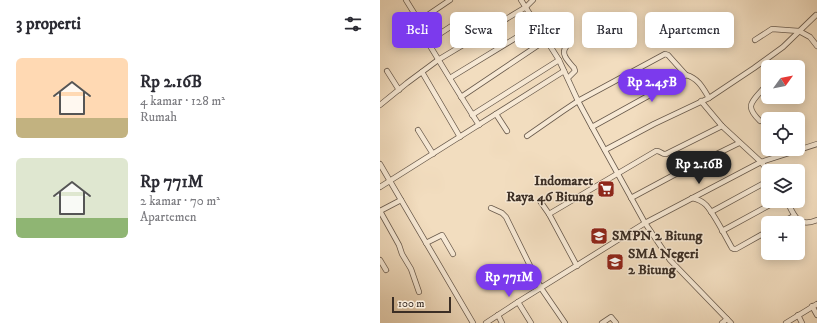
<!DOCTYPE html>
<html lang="id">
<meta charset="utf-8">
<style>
body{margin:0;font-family:"IM FELL DW Pica",serif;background:#f2f2f3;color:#2b2b33;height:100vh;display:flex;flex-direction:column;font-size:15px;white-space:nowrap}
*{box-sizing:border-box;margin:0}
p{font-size:13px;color:#7c7c81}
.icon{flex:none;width:22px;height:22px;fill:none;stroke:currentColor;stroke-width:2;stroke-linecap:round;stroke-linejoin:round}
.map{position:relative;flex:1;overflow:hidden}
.panel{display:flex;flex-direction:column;background:#fff;width:380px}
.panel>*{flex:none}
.top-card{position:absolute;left:12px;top:12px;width:365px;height:36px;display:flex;gap:8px}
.needle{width:26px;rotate:57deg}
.controls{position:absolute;left:381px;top:60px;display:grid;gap:8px}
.controls a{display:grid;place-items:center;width:44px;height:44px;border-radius:6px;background:#fff;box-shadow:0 2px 10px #0003;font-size:20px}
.scale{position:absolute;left:12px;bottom:10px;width:59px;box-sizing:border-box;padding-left:4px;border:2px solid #3b2e25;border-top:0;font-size:11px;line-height:14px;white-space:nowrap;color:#3b2e25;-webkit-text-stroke:3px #f7e9d5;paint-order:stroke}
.price{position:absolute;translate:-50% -34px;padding:0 9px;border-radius:14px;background:#7c3aed;color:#fff;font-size:13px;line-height:26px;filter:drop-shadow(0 1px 2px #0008)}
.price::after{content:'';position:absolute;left:50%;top:24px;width:12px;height:9px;margin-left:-6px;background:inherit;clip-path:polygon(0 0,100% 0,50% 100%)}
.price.selected{background:#222;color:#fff}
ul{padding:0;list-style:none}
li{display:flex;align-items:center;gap:12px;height:100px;padding:0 16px}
li span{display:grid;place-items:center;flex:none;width:112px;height:80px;border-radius:6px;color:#555}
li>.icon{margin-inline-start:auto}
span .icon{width:48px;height:48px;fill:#fffc;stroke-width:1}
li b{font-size:17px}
h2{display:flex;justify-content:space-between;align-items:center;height:48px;padding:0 16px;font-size:17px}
.tag{padding:0 14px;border-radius:6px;background:#fff;box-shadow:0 2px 10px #0003;font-size:14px;line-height:36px}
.tag.selected{background:#7c3aed;color:#fff}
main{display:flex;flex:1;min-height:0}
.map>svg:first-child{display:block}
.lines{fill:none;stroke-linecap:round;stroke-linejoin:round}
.minor-casing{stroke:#695a4c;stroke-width:6}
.minor{stroke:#f7e9d5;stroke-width:4.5}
.labels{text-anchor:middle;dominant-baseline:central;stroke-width:3;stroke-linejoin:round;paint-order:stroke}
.poi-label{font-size:14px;font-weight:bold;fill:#3b2e25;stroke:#f7e9d5;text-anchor:start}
</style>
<main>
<section class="panel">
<h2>3 properti<svg class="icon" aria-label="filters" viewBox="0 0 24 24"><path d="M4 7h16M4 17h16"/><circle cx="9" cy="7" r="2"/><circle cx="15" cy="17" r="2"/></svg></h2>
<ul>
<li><span style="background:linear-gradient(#ffd9b3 75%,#c2b280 0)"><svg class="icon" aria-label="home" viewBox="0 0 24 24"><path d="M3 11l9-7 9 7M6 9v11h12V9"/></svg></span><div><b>Rp 2.16B</b><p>4 kamar · 128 m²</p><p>Rumah</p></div></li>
<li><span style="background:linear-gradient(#dfe7d0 75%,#8fb573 0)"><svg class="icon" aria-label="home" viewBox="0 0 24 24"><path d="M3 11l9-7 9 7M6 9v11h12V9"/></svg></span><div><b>Rp 771M</b><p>2 kamar · 70 m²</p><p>Apartemen</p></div></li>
</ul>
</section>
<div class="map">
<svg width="437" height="323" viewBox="0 0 437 323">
<rect width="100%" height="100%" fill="#f2ddbf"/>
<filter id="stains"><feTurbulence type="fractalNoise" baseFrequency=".005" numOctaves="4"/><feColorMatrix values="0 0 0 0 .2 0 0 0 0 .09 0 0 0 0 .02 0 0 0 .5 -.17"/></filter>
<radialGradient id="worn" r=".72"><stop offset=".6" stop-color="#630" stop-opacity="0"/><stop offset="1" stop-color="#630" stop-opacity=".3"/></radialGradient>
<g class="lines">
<g class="minor-casing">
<g id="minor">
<path d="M26 0 39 21"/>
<path d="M70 0 36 23C57 57 77 91 99 125"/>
<path d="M141 0 179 60 198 101 212 127 265 223 290 260 351 323"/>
<path d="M375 40 392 29 419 31 430 37 437 46"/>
<path d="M47 42 87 16"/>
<path d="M186 47C180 54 189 62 194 68L195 71 188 78"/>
<path d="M383 62 388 70"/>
<path d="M7 71 19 90"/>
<path d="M42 72 80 137"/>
<path d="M70 78 157 25"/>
<path d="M81 97 166 40"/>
<path d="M321 101 342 126 381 162 388 171"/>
<path d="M0 105 27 83 58 60 146 7 153 0"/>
<path d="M116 114 127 131"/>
<path d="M92 115 179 60"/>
<path d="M380 121C377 118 371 112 371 107 370 101 384 89 388 83"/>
<path d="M212 127 306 75C318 78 323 88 329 98"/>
<path d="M38 130 53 154"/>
<path d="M147 136 183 111 198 101 285 54 288 55 306 75"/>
<path d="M225 150 274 124 329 98 374 68 403 47 436 15"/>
<path d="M0 164 93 323"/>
<path d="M0 187 184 71"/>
<path d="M251 198 292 176 359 143"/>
<path d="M312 198C317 199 322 201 326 205 335 215 345 236 352 248L354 249H356L388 231"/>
<path d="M160 201 169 214 197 266"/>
<path d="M407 201C414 216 418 228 437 220"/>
<path d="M111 208 122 213 126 217 161 288 185 323"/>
<path d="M0 211 14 236 19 245 22 254 31 269 39 292"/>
<path d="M0 211 21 200"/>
<path d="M331 212 388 181"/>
<path d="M169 214 276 151C280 150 282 155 286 154L342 126"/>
<path d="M401 223 414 216"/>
<path d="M342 231 397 201"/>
<path d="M46 243 62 235 73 254"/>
<path d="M0 260 6 270"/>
<path d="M138 302 151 323"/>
<path d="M432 306 437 315"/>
<path d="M118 315 122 323"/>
<path d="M418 315 422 323"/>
<path d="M106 323 138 302 265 223 381 162 437 144"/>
<path d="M222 323 231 317 236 323"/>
<path d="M342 323 347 319"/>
<path d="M406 323 437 304"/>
</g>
</g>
<use href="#minor" class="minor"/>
</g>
<defs>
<g id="supermarket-square" transform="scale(0.9)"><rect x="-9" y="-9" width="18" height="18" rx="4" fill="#8f2418" stroke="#f7e9d5"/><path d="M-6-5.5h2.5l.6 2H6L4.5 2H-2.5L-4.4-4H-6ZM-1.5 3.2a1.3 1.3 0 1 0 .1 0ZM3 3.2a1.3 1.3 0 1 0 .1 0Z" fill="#fff"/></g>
<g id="school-square" transform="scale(0.9)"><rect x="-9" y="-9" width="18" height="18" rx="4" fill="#8f2418" stroke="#f7e9d5"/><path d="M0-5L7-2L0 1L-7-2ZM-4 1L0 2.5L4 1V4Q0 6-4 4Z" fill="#fff"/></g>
</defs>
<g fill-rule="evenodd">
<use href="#supermarket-square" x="226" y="189"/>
<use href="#school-square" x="219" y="236"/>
<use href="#school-square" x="235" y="262"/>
</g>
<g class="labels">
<g class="poi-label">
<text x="213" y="181" text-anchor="end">Indomaret<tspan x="213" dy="16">Raya 46 Bitung</tspan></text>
<text x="232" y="236">SMPN 2 Bitung</text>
<text x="248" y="254">SMA Negeri<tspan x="248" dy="16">2 Bitung</tspan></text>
</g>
</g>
<rect width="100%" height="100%" filter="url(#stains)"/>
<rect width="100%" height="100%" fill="url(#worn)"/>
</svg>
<div class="controls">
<a><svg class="needle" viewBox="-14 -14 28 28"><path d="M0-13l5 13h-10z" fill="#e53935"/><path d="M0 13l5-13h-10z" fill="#7c7c81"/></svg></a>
<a><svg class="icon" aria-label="locate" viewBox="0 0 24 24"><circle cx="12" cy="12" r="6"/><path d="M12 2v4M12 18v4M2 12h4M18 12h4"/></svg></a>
<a><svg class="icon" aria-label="layers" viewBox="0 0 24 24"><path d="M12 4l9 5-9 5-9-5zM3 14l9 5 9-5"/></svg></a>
<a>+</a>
</div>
<div class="scale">100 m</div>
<b class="price" style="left:272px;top:103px">Rp 2.45B</b>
<b class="price selected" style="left:319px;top:185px">Rp 2.16B</b>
<b class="price" style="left:129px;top:298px">Rp 771M</b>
<div class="top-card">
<a class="tag selected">Beli</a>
<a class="tag">Sewa</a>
<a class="tag">Filter</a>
<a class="tag">Baru</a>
<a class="tag">Apartemen</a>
</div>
</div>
</main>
